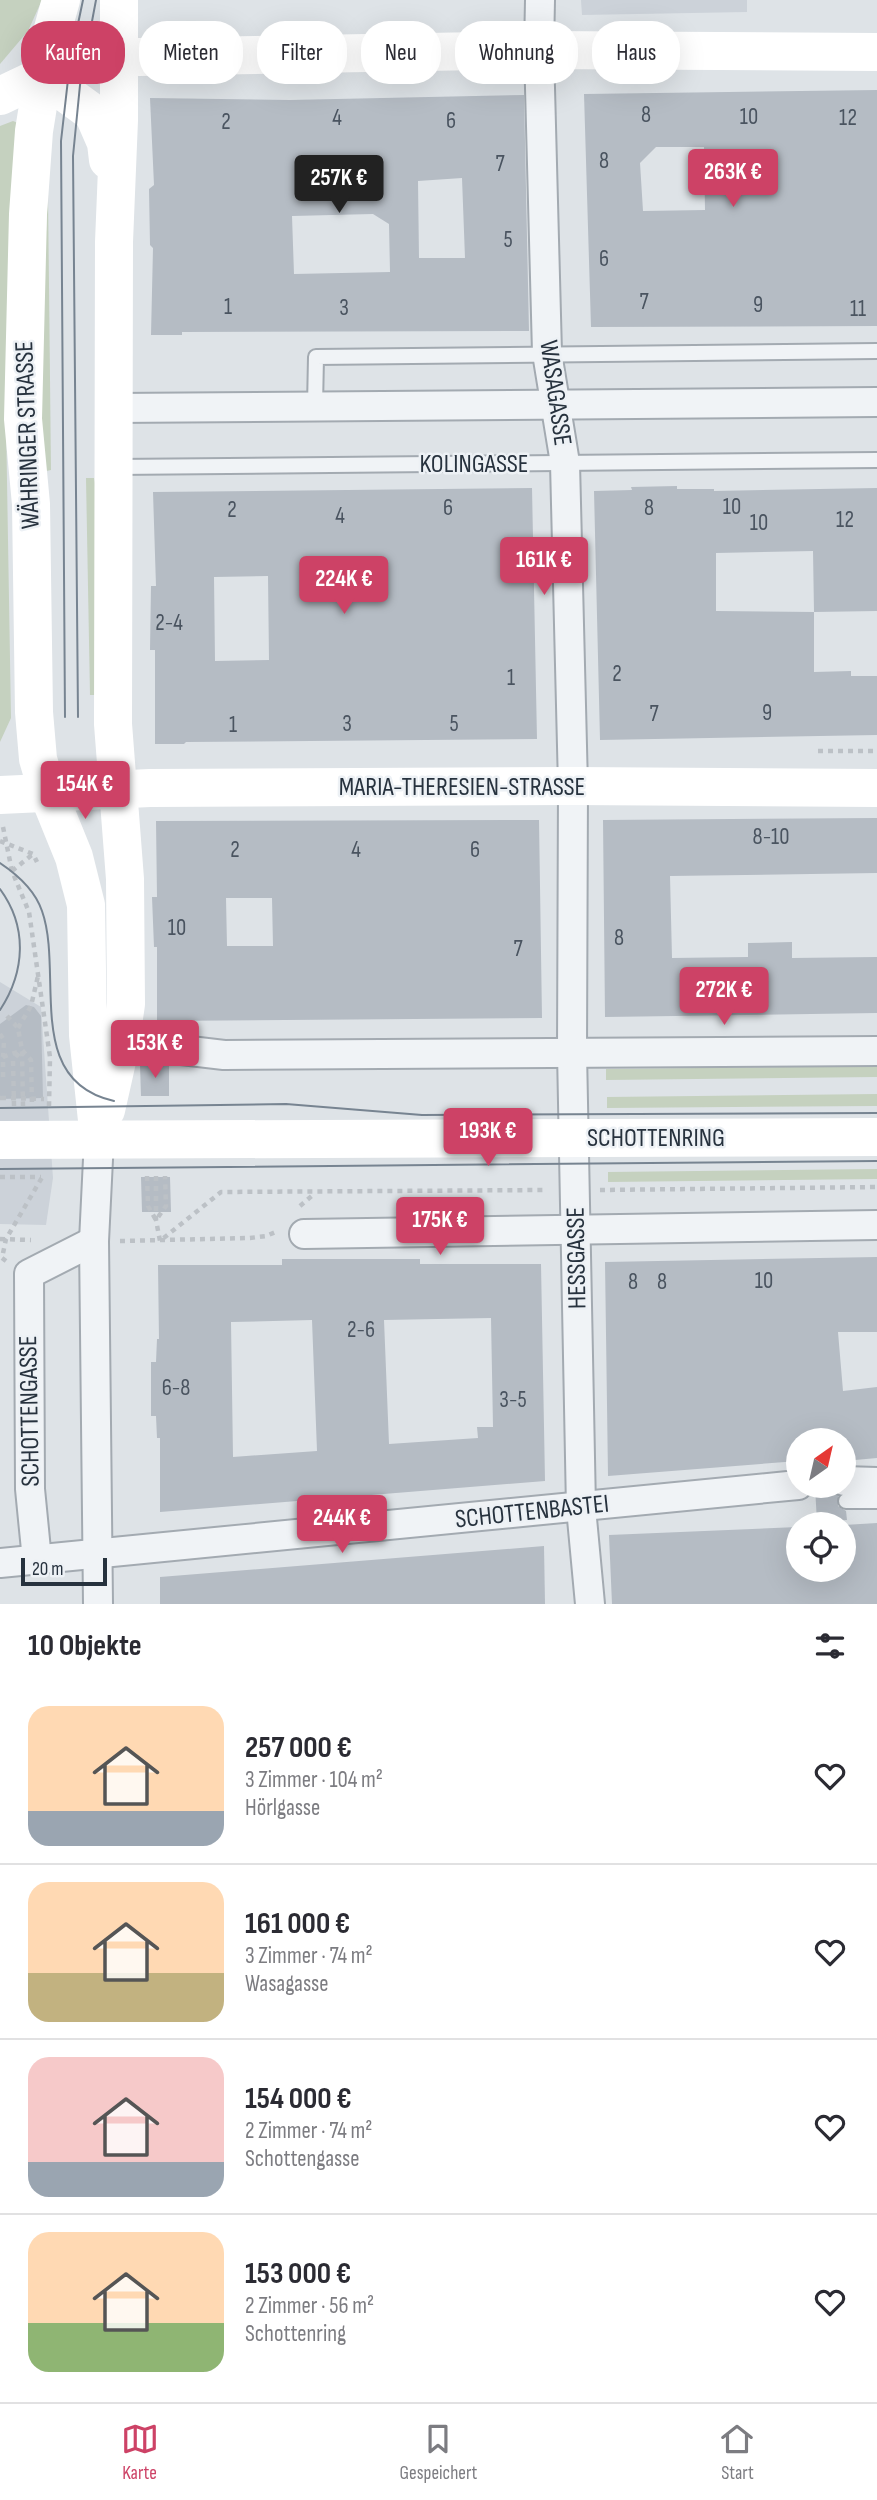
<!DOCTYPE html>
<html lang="de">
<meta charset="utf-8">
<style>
body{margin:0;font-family:"Sofia Sans Condensed",sans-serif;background:#f2f2f3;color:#2b2b33;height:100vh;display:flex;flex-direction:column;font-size:26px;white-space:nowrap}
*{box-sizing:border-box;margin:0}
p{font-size:23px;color:#7c7c81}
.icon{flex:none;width:38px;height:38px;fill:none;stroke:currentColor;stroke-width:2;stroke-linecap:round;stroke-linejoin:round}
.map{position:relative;height:1604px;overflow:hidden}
.sheet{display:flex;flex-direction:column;background:#fff;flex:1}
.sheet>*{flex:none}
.banner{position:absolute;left:21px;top:21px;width:836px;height:63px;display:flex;gap:14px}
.needle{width:46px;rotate:34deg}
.tools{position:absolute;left:786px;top:1428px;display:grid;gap:14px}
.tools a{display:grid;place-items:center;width:70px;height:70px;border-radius:50%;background:#fff;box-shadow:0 7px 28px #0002;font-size:35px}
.scale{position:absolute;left:21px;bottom:18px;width:86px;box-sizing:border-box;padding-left:7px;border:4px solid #27323e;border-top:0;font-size:19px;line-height:24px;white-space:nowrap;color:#27323e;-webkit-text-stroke:5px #edf1f5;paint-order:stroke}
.price{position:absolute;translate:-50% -60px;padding:0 16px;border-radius:7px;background:#cd4266;color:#fff;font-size:23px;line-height:46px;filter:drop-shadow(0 2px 4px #0008)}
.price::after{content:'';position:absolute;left:50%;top:42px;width:21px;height:16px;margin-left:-10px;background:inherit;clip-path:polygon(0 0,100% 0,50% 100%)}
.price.active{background:#222;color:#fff}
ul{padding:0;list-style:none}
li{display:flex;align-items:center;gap:21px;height:175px;padding:0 28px}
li+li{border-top:2px solid #e1e1e2}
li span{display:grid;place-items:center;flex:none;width:196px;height:140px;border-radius:21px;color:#555}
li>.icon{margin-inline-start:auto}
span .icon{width:84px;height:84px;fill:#fffc;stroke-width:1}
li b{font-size:30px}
h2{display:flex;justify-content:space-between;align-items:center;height:84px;padding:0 28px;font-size:30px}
.chip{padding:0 24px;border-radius:28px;background:#fff;box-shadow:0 7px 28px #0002;font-size:24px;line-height:63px}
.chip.active{background:#cd4266;color:#fff}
.menu{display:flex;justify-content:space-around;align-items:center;height:98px;border-top:2px solid #e1e1e2;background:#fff;font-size:19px;color:#7c7c81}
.menu a{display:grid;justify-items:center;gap:4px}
.menu .active{color:#cd4266}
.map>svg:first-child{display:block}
.built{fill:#ccd2d9}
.green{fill:#c5d1bf}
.building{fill:#b5bcc4;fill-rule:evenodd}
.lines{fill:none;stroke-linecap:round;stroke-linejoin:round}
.lane-casing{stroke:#a3aab1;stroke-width:18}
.street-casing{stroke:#a3aab1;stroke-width:32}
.path{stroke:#bcc1c6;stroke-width:4.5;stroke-dasharray:5 5;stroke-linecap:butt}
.lane{stroke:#f0f3f6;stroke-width:14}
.street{stroke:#f0f3f6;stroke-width:28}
.secondary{stroke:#fff;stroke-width:38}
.tram{stroke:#778491;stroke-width:2}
.path-bridge{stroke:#bcc1c6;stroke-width:4.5;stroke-dasharray:5 5;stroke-linecap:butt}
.labels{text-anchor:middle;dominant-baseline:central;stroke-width:5;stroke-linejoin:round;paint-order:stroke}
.number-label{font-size:23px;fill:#4a5460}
.street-label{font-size:26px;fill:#27323e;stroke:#edf1f5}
</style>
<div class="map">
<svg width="877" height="1604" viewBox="0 0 877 1604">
<rect width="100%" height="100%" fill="#dee3e7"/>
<g class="built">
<path d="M581 0H747V12L582 15Z"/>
<path d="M0 982 41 1007 53 1178 46 1225 0 1224Z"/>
</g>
<g class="green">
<path d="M0 0H42L28 31 0 64Z"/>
<path d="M13 121 18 123 6 421 11 718 0 742V126Z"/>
<path d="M48 193 51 470 42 472 36 427Z"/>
<path d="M86 478H94L99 503 102 695H90Z"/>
<path d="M877 1066V1077L606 1080V1069Z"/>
<path d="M877 1094V1106L607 1108V1097Z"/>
<path d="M877 1169V1179L608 1182V1172Z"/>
</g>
<g class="building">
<path d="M877 90V326L591 327 584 94ZM656 147H704L705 210 643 211 640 163Z"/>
<path d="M524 95 529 331 182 332V335H151L153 248 150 245 149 189 154 185 150 98 290 100ZM462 178 465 258H419L418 181ZM373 214 389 224 390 272 294 274 292 216Z"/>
<path d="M677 486V489H714V491L877 488V611L814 612V672L851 671V676H877V735L600 740 594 491 632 490 631 487ZM813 551 814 612 716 611V553Z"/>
<path d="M532 488 537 739 186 742 184 744H155V650H150L151 586H156L153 492ZM268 576 269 660 215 661 214 577Z"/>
<path d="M877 818V873L670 876 672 958 748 957V943L792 942V958L877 957V1013L605 1017 603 820Z"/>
<path d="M539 820 542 1018 157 1021V947H154L152 897H157L156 821ZM226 898H272L273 946H227Z"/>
<path d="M26 1005 34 1007 41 1016 43 1098 0 1099V1024Z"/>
<path d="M149 1063 169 1065V1096H141L140 1065Z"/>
<path d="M141 1177H170L171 1212H142Z"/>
<path d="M877 1257V1332H838L843 1391 877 1387V1458L844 1461V1440H798V1461L608 1476 605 1262Z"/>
<path d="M282 1259H420V1264H541L545 1481 160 1512V1438H157L156 1416H151V1362H156L157 1339H159L158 1265H282ZM491 1318 493 1427H477L478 1438 389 1444 384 1320ZM312 1320 317 1451 233 1457 231 1322Z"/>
<path d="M829 1486 838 1496V1506L846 1511 847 1520 817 1522 815 1487Z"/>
<path d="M877 1523V1604H612L609 1535 798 1527V1570H844V1525Z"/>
<path d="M544 1546 545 1604H160V1577Z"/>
</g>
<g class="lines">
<g class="lane-casing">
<g id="lane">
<path d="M315 406 316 357 877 351"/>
<path d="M115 467 877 460"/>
<path d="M846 1501H877"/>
</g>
</g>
<g class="street-casing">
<g id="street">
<path d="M540 0 539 50 547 353 565 463 573 786 572 1052 581 1508 590 1604"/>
<path d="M114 408 877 402"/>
<path d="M119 1052 148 1046 224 1055 877 1051"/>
<path d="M304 1234 877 1225"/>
<path d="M844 1481 877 1482"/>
<path d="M37 1560 30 1489 29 1274 94 1241"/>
<path d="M0 1563 798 1485"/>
<path d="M98 1604 94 1241 99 1139"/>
</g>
</g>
<g class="path">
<path d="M818 751H877"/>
<path d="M3 827 12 871 29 912 50 1057 49 1106"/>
<path d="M0 841 33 854 37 862"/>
<path d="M12 871 33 854"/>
<path d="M7 1016 18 1028 22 1050 23 1106"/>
<path d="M18 1028 31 1006 38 976"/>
<path d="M0 1034 4 1040 3 1057 0 1060"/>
<path d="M3 1077V1057L20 1051"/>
<path d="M0 1098H1"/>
<path d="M14 1106 13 1060 22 1050 31 1060 32 1106"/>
<path d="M147 1176 148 1206 156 1220 166 1206 165 1176"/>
<path d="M156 1176V1220L160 1241 221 1192 546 1190"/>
<path d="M0 1177H41"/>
<path d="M600 1190 877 1187"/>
<path d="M300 1206 314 1194"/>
<path d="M0 1239 31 1240"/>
<path d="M120 1241 250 1238 266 1236 278 1231"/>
<path d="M6 1261 2 1258 6 1239 44 1174"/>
</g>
<use href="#lane" class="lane"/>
<use href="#street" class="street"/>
<g class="secondary">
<path d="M61 0 47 50 34 131 28 214 23 419 31 504 34 712 38 759 48 793 74 857 86 905 88 1035 99 1139"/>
<path d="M42 76 93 113 106 143 108 160"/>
<path d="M0 96 80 58 539 50 877 52"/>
<path d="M0 795 150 788 573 786 877 788"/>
<path d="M106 1110 119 1052 126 1004 125 879 113 724 114 242 119 120V0"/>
<path d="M0 1140 877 1137"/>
</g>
<g class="tram">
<path d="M65 717 61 141 70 62 83 0"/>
<path d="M78 717 73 156 80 85 96 0"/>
<path d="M0 863C18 875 35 890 42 911 64 973 23 1081 114 1101"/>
<path d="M0 889C28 927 25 972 0 1010"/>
<path d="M0 1108 286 1104 422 1115 877 1113"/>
<path d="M0 1169 877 1161"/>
</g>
<path class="path-bridge" d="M1 1098 44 1099"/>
</g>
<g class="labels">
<g class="number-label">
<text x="646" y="115">8</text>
<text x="749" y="117">10</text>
<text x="337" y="118">4</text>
<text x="848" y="118">12</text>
<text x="451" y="121">6</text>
<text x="226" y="122">2</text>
<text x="604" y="161">8</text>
<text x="500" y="164">7</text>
<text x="508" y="240">5</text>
<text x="604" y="259">6</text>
<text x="644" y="302">7</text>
<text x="758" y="305">9</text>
<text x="228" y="307">1</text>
<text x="344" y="308">3</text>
<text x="858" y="309">11</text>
<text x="732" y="507">10</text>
<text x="448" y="508">6</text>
<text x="649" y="508">8</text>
<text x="232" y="510">2</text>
<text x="340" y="516">4</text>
<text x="845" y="520">12</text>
<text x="759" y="523">10</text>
<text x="169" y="623">2-4</text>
<text x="617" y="674">2</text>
<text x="511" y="678">1</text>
<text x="767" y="713">9</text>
<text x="654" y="714">7</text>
<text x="347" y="724">3</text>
<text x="454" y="724">5</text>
<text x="233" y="725">1</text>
<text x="771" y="837">8-10</text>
<text x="235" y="850">2</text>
<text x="356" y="850">4</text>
<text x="475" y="850">6</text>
<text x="177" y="928">10</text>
<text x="619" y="938">8</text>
<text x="518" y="949">7</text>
<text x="764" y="1281">10</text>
<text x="633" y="1282">8</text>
<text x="662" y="1282">8</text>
<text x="361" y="1330">2-6</text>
<text x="176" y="1388">6-8</text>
<text x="513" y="1400">3-5</text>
</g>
<g class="street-label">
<text transform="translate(555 393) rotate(82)">WASAGASSE</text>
<text transform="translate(28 435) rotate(-92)">WÄHRINGER STRASSE</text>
<text x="474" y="464">KOLINGASSE</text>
<text x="462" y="787">MARIA-THERESIEN-STRASSE</text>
<text x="656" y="1138">SCHOTTENRING</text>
<text transform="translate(577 1258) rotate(-91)">HESSGASSE</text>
<text transform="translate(30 1411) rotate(-91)">SCHOTTENGASSE</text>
<text transform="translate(532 1512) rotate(-6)">SCHOTTENBASTEI</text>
</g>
</g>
</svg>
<div class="tools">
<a><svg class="needle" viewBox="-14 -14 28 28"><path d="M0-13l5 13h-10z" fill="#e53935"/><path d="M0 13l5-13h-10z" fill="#7c7c81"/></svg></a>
<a><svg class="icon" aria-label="locate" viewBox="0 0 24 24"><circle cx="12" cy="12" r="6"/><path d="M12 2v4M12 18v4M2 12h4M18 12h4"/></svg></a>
</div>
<div class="scale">20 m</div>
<b class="price" style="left:733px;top:209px">263K €</b>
<b class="price active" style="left:339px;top:215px">257K €</b>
<b class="price" style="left:544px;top:597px">161K €</b>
<b class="price" style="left:344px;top:616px">224K €</b>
<b class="price" style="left:85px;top:821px">154K €</b>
<b class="price" style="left:724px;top:1027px">272K €</b>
<b class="price" style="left:155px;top:1080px">153K €</b>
<b class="price" style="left:488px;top:1168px">193K €</b>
<b class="price" style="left:440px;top:1257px">175K €</b>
<b class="price" style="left:342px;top:1555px">244K €</b>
<div class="banner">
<a class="chip active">Kaufen</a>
<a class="chip">Mieten</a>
<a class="chip">Filter</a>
<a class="chip">Neu</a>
<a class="chip">Wohnung</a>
<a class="chip">Haus</a>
</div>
</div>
<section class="sheet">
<h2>10 Objekte<svg class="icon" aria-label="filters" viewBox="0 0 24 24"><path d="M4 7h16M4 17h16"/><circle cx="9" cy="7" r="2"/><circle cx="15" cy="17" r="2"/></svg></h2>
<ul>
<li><span style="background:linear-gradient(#ffd9b3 75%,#9aa5b1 0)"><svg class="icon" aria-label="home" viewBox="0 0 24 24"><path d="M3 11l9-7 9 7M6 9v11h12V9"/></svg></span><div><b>257 000 €</b><p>3 Zimmer · 104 m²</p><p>Hörlgasse</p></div><svg class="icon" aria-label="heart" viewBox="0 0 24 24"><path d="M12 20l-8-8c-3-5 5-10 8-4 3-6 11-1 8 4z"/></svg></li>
<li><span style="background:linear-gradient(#ffd9b3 65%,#c2b280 0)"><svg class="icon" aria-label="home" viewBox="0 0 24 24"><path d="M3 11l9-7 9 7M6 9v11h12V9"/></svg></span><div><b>161 000 €</b><p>3 Zimmer · 74 m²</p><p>Wasagasse</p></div><svg class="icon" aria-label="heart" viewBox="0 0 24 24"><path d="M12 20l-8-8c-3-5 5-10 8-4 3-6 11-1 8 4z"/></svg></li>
<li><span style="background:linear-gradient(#f6c9c9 75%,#9aa5b1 0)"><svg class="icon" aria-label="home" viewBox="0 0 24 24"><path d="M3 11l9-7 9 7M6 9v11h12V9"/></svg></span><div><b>154 000 €</b><p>2 Zimmer · 74 m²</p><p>Schottengasse</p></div><svg class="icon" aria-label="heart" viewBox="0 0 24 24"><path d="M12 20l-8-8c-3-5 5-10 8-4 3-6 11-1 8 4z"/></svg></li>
<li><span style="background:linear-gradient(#ffd9b3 65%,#8fb573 0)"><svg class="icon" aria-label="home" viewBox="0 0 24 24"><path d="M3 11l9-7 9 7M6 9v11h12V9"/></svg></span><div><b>153 000 €</b><p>2 Zimmer · 56 m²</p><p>Schottenring</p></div><svg class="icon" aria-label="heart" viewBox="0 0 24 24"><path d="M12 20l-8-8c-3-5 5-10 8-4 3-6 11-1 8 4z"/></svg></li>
</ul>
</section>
<nav class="menu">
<a class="active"><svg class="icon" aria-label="map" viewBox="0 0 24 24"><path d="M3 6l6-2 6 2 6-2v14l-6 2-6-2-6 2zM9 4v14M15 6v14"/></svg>Karte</a>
<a><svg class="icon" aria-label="saved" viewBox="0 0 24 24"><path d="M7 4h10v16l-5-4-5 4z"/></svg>Gespeichert</a>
<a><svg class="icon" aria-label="home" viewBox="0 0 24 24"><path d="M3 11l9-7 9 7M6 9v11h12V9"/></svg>Start</a>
</nav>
